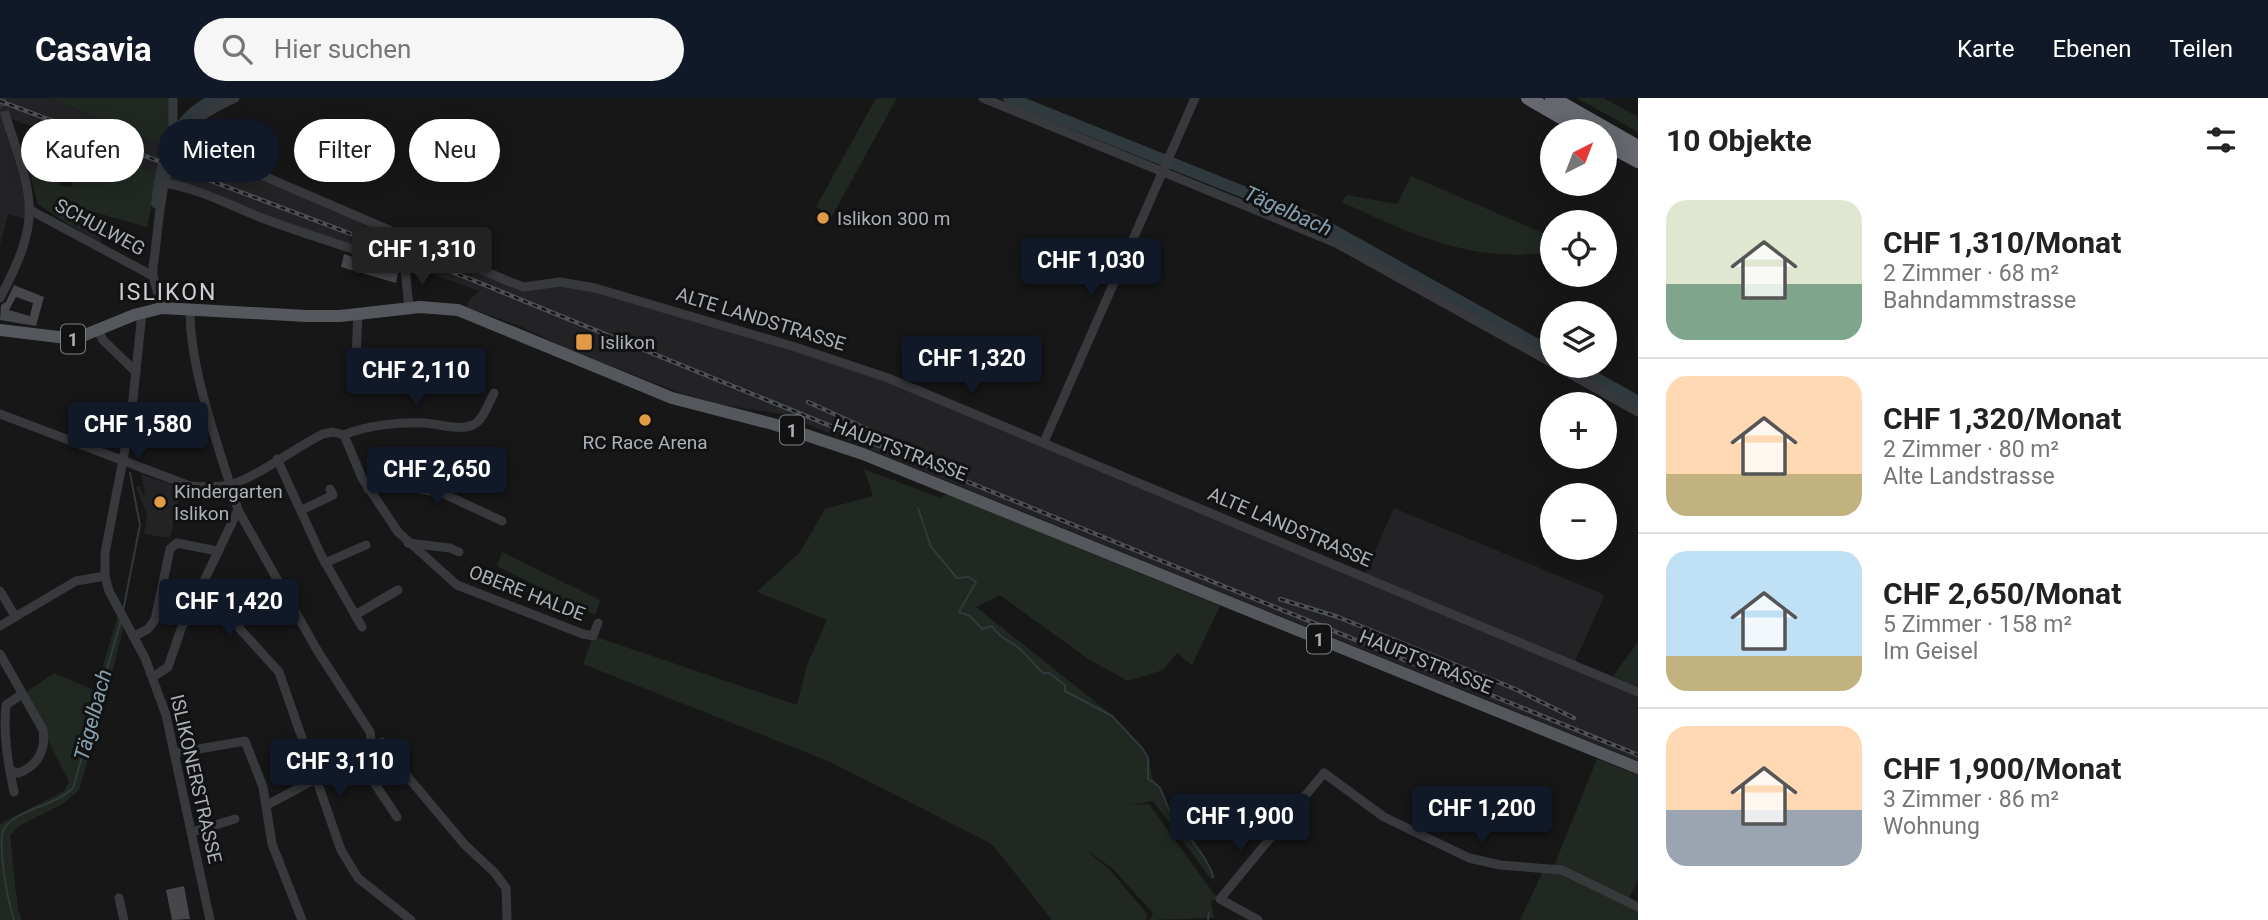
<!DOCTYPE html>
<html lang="de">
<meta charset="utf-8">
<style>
body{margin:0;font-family:Roboto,sans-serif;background:#f6f6f6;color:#222;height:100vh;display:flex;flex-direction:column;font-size:26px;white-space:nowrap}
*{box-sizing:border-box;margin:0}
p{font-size:23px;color:#767676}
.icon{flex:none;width:38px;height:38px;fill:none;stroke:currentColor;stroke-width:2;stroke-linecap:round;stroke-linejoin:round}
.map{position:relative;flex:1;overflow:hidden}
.panel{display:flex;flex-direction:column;background:#fff;width:630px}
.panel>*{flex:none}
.top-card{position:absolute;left:21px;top:21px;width:665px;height:63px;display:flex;gap:14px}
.needle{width:46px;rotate:42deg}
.controls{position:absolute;left:1540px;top:21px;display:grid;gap:14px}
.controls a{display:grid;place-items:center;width:77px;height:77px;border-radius:50%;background:#fff;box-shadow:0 4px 18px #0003;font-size:35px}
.price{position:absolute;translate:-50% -60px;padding:0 16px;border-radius:7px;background:#111827;color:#fff;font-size:23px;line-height:46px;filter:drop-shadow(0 2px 4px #0008)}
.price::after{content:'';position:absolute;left:50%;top:42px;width:21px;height:16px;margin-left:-10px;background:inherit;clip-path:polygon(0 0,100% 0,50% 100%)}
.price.on{background:#222;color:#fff}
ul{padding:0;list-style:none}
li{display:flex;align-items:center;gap:21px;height:175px;padding:0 28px}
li+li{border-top:2px solid #e0e0e0}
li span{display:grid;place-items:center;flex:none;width:196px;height:140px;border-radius:21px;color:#555}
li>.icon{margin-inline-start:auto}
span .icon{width:84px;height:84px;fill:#fffc;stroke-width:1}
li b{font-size:30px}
h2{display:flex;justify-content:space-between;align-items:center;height:84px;padding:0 28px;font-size:30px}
.chip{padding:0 24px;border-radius:32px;background:#fff;box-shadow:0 4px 18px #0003;font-size:24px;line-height:63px}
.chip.on{background:#111827;color:#fff}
header{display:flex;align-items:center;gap:42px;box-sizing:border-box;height:98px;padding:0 35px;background:#111827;color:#fff}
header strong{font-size:33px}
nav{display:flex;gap:38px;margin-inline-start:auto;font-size:24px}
.search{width:490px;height:63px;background:#f6f6f6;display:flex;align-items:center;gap:18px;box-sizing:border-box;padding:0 24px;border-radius:38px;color:#767676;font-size:26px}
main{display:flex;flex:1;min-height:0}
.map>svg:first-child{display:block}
.built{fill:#232325}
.green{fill:#212821}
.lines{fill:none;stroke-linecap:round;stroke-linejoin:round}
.stream{stroke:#30393d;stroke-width:2}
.river{stroke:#30393d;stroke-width:12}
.building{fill:#46474b;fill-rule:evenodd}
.minor-tunnel{stroke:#343638;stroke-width:9;stroke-dasharray:9 4.5;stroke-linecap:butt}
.minor{stroke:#38393d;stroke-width:9}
.major{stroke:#54575c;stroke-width:12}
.highway{stroke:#65686e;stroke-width:14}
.rail-casing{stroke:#4d5054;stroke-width:4.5}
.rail{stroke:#121213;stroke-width:2;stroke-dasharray:5;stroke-linecap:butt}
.poi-dot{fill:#e19a46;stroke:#121213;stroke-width:2.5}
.labels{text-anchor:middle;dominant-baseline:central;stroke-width:6;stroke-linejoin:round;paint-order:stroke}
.shield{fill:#121213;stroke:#7c8186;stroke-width:2}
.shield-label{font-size:18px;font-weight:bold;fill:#aab0b7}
.poi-label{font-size:19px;fill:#aab0b7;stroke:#121213;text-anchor:start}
.street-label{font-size:19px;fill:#aab0b7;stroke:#121213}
.water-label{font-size:21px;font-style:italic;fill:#84a0af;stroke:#121213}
.quarter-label{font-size:23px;letter-spacing:2px;fill:#cbced3;stroke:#121213}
</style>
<header>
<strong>Casavia</strong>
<div class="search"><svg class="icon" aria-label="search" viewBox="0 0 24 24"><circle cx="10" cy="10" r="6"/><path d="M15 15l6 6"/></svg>Hier suchen</div>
<nav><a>Karte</a><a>Ebenen</a><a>Teilen</a></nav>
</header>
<main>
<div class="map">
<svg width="1638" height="822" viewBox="0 0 1638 822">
<rect width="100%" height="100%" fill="#171718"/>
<g class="built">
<path d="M0 0H46L167 49 158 75 6 19 30 122 8 116 0 147Z"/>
<path d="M180 42 524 189 560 184 595 190 888 280 1364 478 1394 410 1605 497 1575 563 1638 594V663L782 316 722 307 677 294 566 250 520 228 466 209 470 201 480 193 412 169 405 170 165 85Z"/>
<path d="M83 111 106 120 100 145 75 130Z"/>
<path d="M141 376 181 390 170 440 144 436 147 417 136 389 140 388 143 397H145Z"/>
</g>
<g class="green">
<path d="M47 0H170L173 36 167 49Z"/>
<path d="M876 0H897L832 118 816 109Z"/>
<path d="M1577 0H1604L1638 19V34Z"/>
<path d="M78 45 158 75 147 129 83 111 74 130 38 106 28 66 60 80 59 87 72 89Z"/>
<path d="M1411 78 1552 139V159L1547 170 1544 155C1470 164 1408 135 1342 104L1347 97 1397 106Z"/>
<path d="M864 371 941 400 947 396 1220 508 1192 567 1177 555 1163 572 1128 583 1088 561 1000 497 976 509 1112 617 1149 660 1152 680 1215 779 1211 781 1153 703 1129 707 1149 706 1217 800 1211 804 1214 820 1150 822 1153 815 1113 771 1083 749 1111 773 1147 816 1146 822H1052L992 746 828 663 583 566 593 538 797 607 807 567 827 522 757 494 800 454 825 411 873 398Z"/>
<path d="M502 454 600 502 595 517 497 468Z"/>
<path d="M119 514 125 523 103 611 79 692 61 707 19 728 10 737 18 812 22 822H0V726L64 693 69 684 24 596 54 575 94 592 74 665Z"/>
<path d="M1638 544V589L1613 578Z"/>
<path d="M1597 661 1638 677V782L1628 802 1554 768Z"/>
<path d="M1544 771H1552L1638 811V822H1520Z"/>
</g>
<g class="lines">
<g class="stream">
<path d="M918 410 931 449 957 480 969 479 976 484 959 514 970 518 982 531 992 528C1000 540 1008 542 1019 550 1024 554 1036 569 1043 575H1049L1065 587V593L1112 618 1142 650 1148 660V681C1152 683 1155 685 1158 688 1164 694 1165 706 1170 713 1179 727 1212 765 1213 779"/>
<path d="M123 513 140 427 130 375"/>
<path d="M14 822C7 800 0 759 2 736 4 728 13 721 20 717 38 708 58 704 73 690L121 522"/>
<path d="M1208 822 1209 815"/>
</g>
<g class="river">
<path d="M1009 0 1316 123 1552 255"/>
<path d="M157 105C163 58 171 22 217 0"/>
<path d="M1574 268 1638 304"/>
</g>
</g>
<g class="building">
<path d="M344 156 398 175 396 185 341 169Z"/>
<path d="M14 187 44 199 36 228 0 222 1 207 6 204ZM16 199 33 205 30 218 9 212Z"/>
<path d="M184 788 190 821 172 822 166 792Z"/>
</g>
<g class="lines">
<path class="minor-tunnel" d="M1 0 6 19"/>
<g class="minor">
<path d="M173 0V26L180 42 510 184 524 189 560 184 595 190 795 249 888 280 1638 594"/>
<path d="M983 0 1336 145 1552 265"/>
<path d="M165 85C200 91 229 107 262 120 309 138 358 151 405 170L409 210"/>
<path d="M30 112 153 178"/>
<path d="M0 200C43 119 33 102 6 19"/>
<path d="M162 210 153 178V169C160 126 159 56 193 25 205 14 221 7 235 0"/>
<path d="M142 215 131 320 105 455V478L109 493 145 560 166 617 210 822"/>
<path d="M358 216 356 259 362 290"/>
<path d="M98 233 103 242 136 274"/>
<path d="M1556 268 1638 314"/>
<path d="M0 316 190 388C203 389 216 390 229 387 258 379 294 350 323 336L333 334 344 337"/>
<path d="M344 337 362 380 398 434 457 487 583 536 593 538 598 525"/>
<path d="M344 337C367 327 400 324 425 325 440 326 459 333 473 327 483 323 489 304 494 295"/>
<path d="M1044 344 1195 0"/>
<path d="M277 361 321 457 362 529"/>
<path d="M368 391 408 389 442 395 502 423"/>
<path d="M238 412 317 552 370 634C373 648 367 651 357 659L267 707"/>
<path d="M302 412 333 397 330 391"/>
<path d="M408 445 450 450 459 454"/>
<path d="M325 465 366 447"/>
<path d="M201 488 279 574 341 752 358 780 411 822"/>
<path d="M0 493 15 518"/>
<path d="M355 517 398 492"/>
<path d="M0 528 76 483 105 478"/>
<path d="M133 539 148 531 155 522 170 451 177 445 217 453"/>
<path d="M0 556 43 632C46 653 38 667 19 675L10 673"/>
<path d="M153 579 168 569 181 531 238 412C220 352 190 275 190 212"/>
<path d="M382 644 386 653 465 747 494 774 506 790 507 822"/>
<path d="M176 655 245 643 263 689 272 746 302 822"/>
<path d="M357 659 397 719"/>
<path d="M14 694C8 665 3 637 6 607L22 596"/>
<path d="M192 734 235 721"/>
<path d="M119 800 124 822"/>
<path d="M1258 822 1220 801 1324 675 1384 719 1469 760 1500 767 1562 772 1638 809"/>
</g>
<path class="major" d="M0 232 75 241 134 217 162 210 306 218H340L420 209 458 212 672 300 773 326 863 356 1638 670"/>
<g class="highway">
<path d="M1528 0 1585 33"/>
<path d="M1552 0 1638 49"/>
<path d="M1605 45 1638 63"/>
</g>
<g class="rail-casing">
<g id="rail">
<path d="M0 3 470 181 1638 657"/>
<path d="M808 304 900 346"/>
<path d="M1280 501 1338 519 1515 591 1574 620"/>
</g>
</g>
<use href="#rail" class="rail"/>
</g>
<g class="poi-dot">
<circle cx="823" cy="120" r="7"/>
<rect x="575" y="235" width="18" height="18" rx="3.5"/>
<circle cx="645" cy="322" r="7"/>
<circle cx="160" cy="404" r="7"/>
</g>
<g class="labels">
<g class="shield">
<rect x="61" y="226.5" width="24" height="29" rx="5"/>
<rect x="780" y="317.5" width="24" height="29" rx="5"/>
<rect x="1307" y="526.5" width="24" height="29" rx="5"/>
</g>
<g class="shield-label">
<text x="73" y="241">1</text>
<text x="792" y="332">1</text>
<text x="1319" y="541">1</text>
</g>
<g class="poi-label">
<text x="837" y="120">Islikon 300 m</text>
<text x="600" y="244">Islikon</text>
<text x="645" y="344" text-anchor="middle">RC Race Arena</text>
<text x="174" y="393">Kindergarten<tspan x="174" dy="22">Islikon</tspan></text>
</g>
<g class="street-label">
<text transform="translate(100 129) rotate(28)">SCHULWEG</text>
<text transform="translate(761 221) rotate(17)">ALTE LANDSTRASSE</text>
<text transform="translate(900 352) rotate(21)">HAUPTSTRASSE</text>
<text transform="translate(1290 429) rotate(23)">ALTE LANDSTRASSE</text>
<text transform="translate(527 495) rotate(21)">OBERE HALDE</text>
<text transform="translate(1426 564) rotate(22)">HAUPTSTRASSE</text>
<text transform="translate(196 681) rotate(77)">ISLIKONERSTRASSE</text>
</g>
<g class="water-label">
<text transform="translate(1288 113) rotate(24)">Tägelbach</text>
<text transform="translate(93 617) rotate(-75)">Tägelbach</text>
</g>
<g class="quarter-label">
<text x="168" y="194">ISLIKON</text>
</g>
</g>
</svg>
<div class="controls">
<a><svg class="needle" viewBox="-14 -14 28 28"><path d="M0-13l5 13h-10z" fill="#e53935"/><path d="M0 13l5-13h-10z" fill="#767676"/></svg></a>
<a><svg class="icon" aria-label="locate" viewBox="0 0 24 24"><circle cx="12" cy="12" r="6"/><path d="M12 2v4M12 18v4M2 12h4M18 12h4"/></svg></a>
<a><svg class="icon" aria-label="layers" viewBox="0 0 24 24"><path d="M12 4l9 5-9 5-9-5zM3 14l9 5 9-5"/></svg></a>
<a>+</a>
<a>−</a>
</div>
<b class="price on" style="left:422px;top:189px">CHF 1,310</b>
<b class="price" style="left:1091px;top:200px">CHF 1,030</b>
<b class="price" style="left:972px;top:298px">CHF 1,320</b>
<b class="price" style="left:416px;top:310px">CHF 2,110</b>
<b class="price" style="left:138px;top:364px">CHF 1,580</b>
<b class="price" style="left:437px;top:409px">CHF 2,650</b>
<b class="price" style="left:229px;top:541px">CHF 1,420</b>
<b class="price" style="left:340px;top:701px">CHF 3,110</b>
<b class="price" style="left:1482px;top:748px">CHF 1,200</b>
<b class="price" style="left:1240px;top:756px">CHF 1,900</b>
<div class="top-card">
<a class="chip">Kaufen</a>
<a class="chip on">Mieten</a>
<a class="chip">Filter</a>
<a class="chip">Neu</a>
</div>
</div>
<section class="panel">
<h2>10 Objekte<svg class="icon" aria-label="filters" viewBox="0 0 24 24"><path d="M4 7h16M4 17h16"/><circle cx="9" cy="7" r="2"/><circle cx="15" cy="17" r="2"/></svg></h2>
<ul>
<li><span style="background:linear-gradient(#dfe7d0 60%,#7fa58c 0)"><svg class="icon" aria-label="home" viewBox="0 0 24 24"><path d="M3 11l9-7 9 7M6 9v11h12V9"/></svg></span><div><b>CHF 1,310/Monat</b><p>2 Zimmer · 68 m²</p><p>Bahndammstrasse</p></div></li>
<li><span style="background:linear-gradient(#ffd9b3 70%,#c2b280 0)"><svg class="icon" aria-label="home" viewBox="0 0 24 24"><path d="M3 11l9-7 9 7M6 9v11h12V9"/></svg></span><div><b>CHF 1,320/Monat</b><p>2 Zimmer · 80 m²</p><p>Alte Landstrasse</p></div></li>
<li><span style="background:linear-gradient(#bfe0f5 75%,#c2b280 0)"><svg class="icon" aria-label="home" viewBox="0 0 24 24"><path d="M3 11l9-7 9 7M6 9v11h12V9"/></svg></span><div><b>CHF 2,650/Monat</b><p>5 Zimmer · 158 m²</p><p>Im Geisel</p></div></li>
<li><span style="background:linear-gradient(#ffd9b3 60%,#9aa5b1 0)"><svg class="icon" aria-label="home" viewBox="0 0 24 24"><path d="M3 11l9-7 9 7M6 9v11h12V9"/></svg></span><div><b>CHF 1,900/Monat</b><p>3 Zimmer · 86 m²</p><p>Wohnung</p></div></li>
</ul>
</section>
</main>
